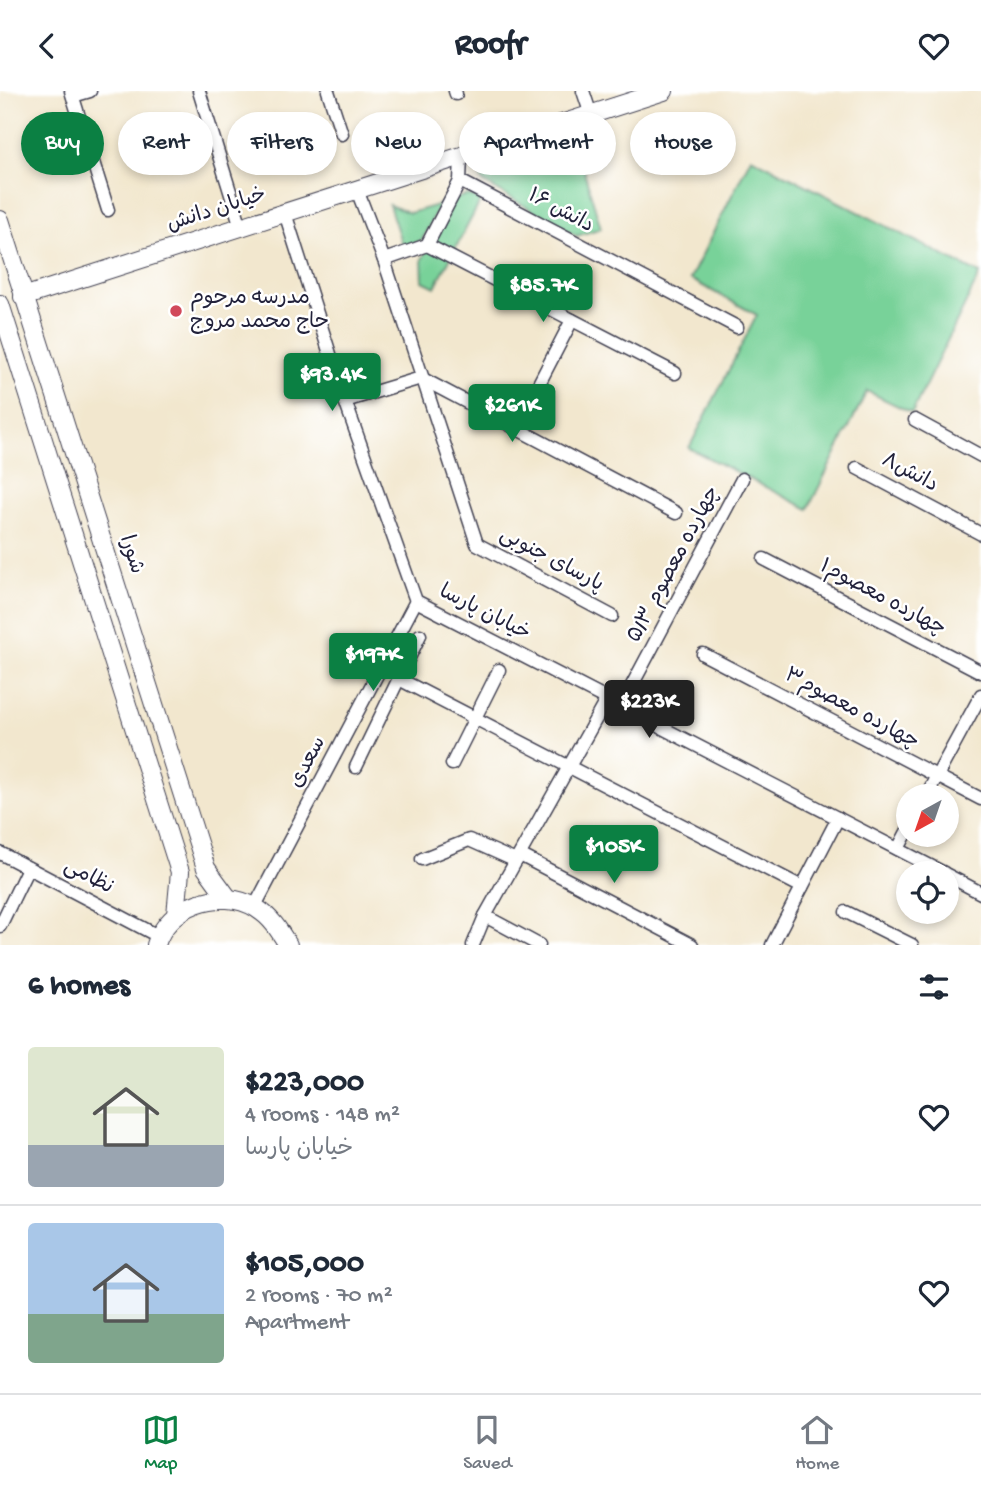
<!DOCTYPE html>
<meta charset="utf-8">
<style>
body{margin:0;font-family:"Gochi Hand","Playpen Sans Arabic",sans-serif;background:#f6f6f7;color:#1f2937;height:100vh;display:flex;flex-direction:column;font-size:26px;white-space:nowrap}
*{box-sizing:border-box;margin:0}
p{font-size:23px;color:#747a83}
.icon{flex:none;width:38px;height:38px;fill:none;stroke:currentColor;stroke-width:2;stroke-linecap:round;stroke-linejoin:round}
.map{position:relative;height:854px;overflow:hidden}
.details{display:flex;flex-direction:column;background:#fff;flex:1}
.details>*{flex:none}
.guide{position:absolute;left:21px;top:21px;width:940px;height:63px;display:flex;gap:14px}
.needle{width:46px;rotate:220deg}
.buttons{position:absolute;left:896px;top:693px;display:grid;gap:14px}
.buttons a{display:grid;place-items:center;width:63px;height:63px;border-radius:50%;background:#fff;box-shadow:0 4px 10px #0003;font-size:35px}
.price{position:absolute;translate:-50% -60px;padding:0 16px;border-radius:7px;background:#0b8043;color:#fff;font-size:23px;line-height:46px;filter:drop-shadow(0 2px 4px #0008)}
.price::after{content:'';position:absolute;left:50%;top:42px;width:21px;height:16px;margin-left:-10px;background:inherit;clip-path:polygon(0 0,100% 0,50% 100%)}
.price.active{background:#222;color:#fff}
ul{padding:0;list-style:none}
li{display:flex;align-items:center;gap:21px;height:175px;padding:0 28px}
li+li{border-top:2px solid #e0e1e3}
li span{display:grid;place-items:center;flex:none;width:196px;height:140px;border-radius:7px;color:#555}
li>.icon{margin-inline-start:auto}
span .icon{width:84px;height:84px;fill:#fffc;stroke-width:1}
li b{font-size:30px}
h2{display:flex;justify-content:space-between;align-items:center;height:84px;padding:0 28px;font-size:30px}
.chip{padding:0 24px;border-radius:32px;background:#fff;box-shadow:0 4px 10px #0003;font-size:24px;line-height:63px}
.chip.active{background:#0b8043;color:#fff}
header{display:flex;justify-content:space-between;align-items:center;height:91px;padding:0 28px;background:#fff;font-size:32px;font-weight:700}
.menu{display:flex;justify-content:space-around;align-items:center;height:98px;border-top:2px solid #e0e1e3;background:#fff;font-size:19px;color:#747a83}
.menu a{display:grid;justify-items:center;gap:4px}
.menu .active{color:#0b8043}
.map>svg:first-child{display:block}
.green{fill:#78d299;stroke:#4d7a6a;stroke-width:2}
.lines{fill:none;stroke-linecap:round;stroke-linejoin:round}
.street-casing{stroke:#414051;stroke-width:15}
.secondary-casing{stroke:#414051;stroke-width:20}
.street{stroke:#fff;stroke-width:12}
.secondary{stroke:#fff;stroke-width:18}
.poi-dot{fill:#d1495b;stroke:#fff;stroke-width:2.5}
.labels{text-anchor:middle;dominant-baseline:central;stroke-width:5;stroke-linejoin:round;paint-order:stroke}
.street-label{font-size:21px;fill:#22223b;stroke:#fff}
.poi-label{font-size:21px;fill:#22223b;stroke:#fff;text-anchor:start}
</style>
<header><svg class="icon" aria-label="back" viewBox="0 0 24 24"><path d="M15 5l-7 7 7 7"/></svg>Roofr<svg class="icon" aria-label="heart" viewBox="0 0 24 24"><path d="M12 20l-8-8c-3-5 5-10 8-4 3-6 11-1 8 4z"/></svg></header>
<div class="map">
<svg width="981" height="854" viewBox="0 0 981 854">
<rect width="100%" height="100%" fill="#fff"/>
<filter id="ink" filterUnits="userSpaceOnUse"><feTurbulence type="fractalNoise" baseFrequency=".0143" numOctaves="2"/><feDisplacementMap in="SourceGraphic" scale="14" xChannelSelector="R" yChannelSelector="G"/><feConvolveMatrix kernelMatrix="1 2 1 2 8 2 1 2 1" color-interpolation-filters="sRGB"/></filter>
<filter id="wash" filterUnits="userSpaceOnUse"><feTurbulence type="fractalNoise" baseFrequency=".00686" numOctaves="4" result="noise"/><feDisplacementMap in="SourceGraphic" scale="28" xChannelSelector="R" yChannelSelector="G"/><feGaussianBlur stdDeviation="1.57" result="paint"/><feColorMatrix in="noise" values="0 0 0 0 0 0 0 0 0 0 0 0 0 0 0 0 0 1.4 0 .05"/><feComposite in="paint" operator="in"/></filter>
<g filter="url(#wash)">
<rect width="100%" height="100%" fill="#f2e7ce"/>
<g class="green">
<path d="M575 50 601 137 577 145 483 91 478 80Z"/>
<path d="M751 66 980 183 912 322 867 300 808 418 689 357 757 224 690 188Z"/>
<path d="M467 104 481 109 435 196 423 190 422 168 454 108Z"/>
<path d="M440 113 422 149 403 157 389 114 410 122Z"/>
</g>
</g>
<g filter="url(#ink)">
<g class="lines">
<g class="street-casing">
<g id="street">
<path d="M71 0 108 119"/>
<path d="M199 0 241 136"/>
<path d="M328 0 342 43"/>
<path d="M455 0 456 3"/>
<path d="M583 0 591 24"/>
<path d="M73 5 90 0"/>
<path d="M461 65 460 90 737 236"/>
<path d="M357 99 384 169 477 453 612 525"/>
<path d="M285 122 345 310 416 510 944 782"/>
<path d="M427 154 675 282"/>
<path d="M384 169 427 154 460 90"/>
<path d="M345 310 421 287 676 422"/>
<path d="M915 329 981 365"/>
<path d="M516 337 572 229"/>
<path d="M857 377 981 443"/>
<path d="M764 468 981 581"/>
<path d="M703 563 981 708"/>
<path d="M399 588 802 796"/>
<path d="M621 615 742 388"/>
<path d="M452 673 499 579"/>
<path d="M356 676 420 544"/>
<path d="M926 705 981 604"/>
<path d="M898 758 908 739"/>
<path d="M0 762 158 845"/>
<path d="M520 764 692 854"/>
<path d="M422 768 469 749 516 770"/>
<path d="M947 784 981 802"/>
<path d="M255 815 416 510"/>
<path d="M846 821 912 854"/>
<path d="M485 825 539 854"/>
<path d="M0 835 28 777"/>
<path d="M473 854 485 825 607 608"/>
<path d="M772 854 838 727"/>
</g>
</g>
<g class="secondary-casing">
<g id="secondary">
<path d="M0 129 206 777 228 807"/>
<path d="M23 206 664 0"/>
<path d="M0 213 180 781 176 824"/>
<path d="M156 854C167 815 221 795 256 817 271 826 279 839 288 854"/>
</g>
</g>
<use href="#street" class="street"/>
<use href="#secondary" class="secondary"/>
</g>
</g>
<circle class="poi-dot" cx="176" cy="220" r="7"/>
<g class="labels">
<g class="street-label">
<text transform="translate(217 120) rotate(-18)">خیابان دانش</text>
<text transform="translate(560 121) rotate(28)">دانش ۱۶</text>
<text transform="translate(909 383) rotate(28)">دانش۸</text>
<text transform="translate(130 464) rotate(72)">شورا</text>
<text transform="translate(551 470) rotate(28)">پارسای جنوبی</text>
<text transform="translate(675 474) rotate(-62)">چهارده معصوم ۵/۳</text>
<text transform="translate(882 508) rotate(28)">چهارده معصوم۱</text>
<text transform="translate(484 523) rotate(27)">خیابان پارسا</text>
<text transform="translate(851 619) rotate(28)">چهارده معصوم۳</text>
<text transform="translate(309 672) rotate(-62)">سعدی</text>
<text transform="translate(88 787) rotate(28)">نظامی</text>
</g>
<g class="poi-label">
<text x="190" y="208">مدرسه مرحوم<tspan x="190" dy="24">حاج محمد مروج</tspan></text>
</g>
</g>
</svg>
<div class="buttons">
<a><svg class="needle" viewBox="-14 -14 28 28"><path d="M0-13l5 13h-10z" fill="#e53935"/><path d="M0 13l5-13h-10z" fill="#747a83"/></svg></a>
<a><svg class="icon" aria-label="locate" viewBox="0 0 24 24"><circle cx="12" cy="12" r="6"/><path d="M12 2v4M12 18v4M2 12h4M18 12h4"/></svg></a>
</div>
<b class="price" style="left:543px;top:233px">$85.7K</b>
<b class="price" style="left:332px;top:322px">$93.4K</b>
<b class="price" style="left:512px;top:353px">$261K</b>
<b class="price" style="left:373px;top:602px">$197K</b>
<b class="price active" style="left:649px;top:649px">$223K</b>
<b class="price" style="left:614px;top:794px">$105K</b>
<div class="guide">
<a class="chip active">Buy</a>
<a class="chip">Rent</a>
<a class="chip">Filters</a>
<a class="chip">New</a>
<a class="chip">Apartment</a>
<a class="chip">House</a>
</div>
</div>
<section class="details">
<h2>6 homes<svg class="icon" aria-label="filters" viewBox="0 0 24 24"><path d="M4 7h16M4 17h16"/><circle cx="9" cy="7" r="2"/><circle cx="15" cy="17" r="2"/></svg></h2>
<ul>
<li><span style="background:linear-gradient(#dfe7d0 70%,#9aa5b1 0)"><svg class="icon" aria-label="home" viewBox="0 0 24 24"><path d="M3 11l9-7 9 7M6 9v11h12V9"/></svg></span><div><b>$223,000</b><p>4 rooms · 148 m²</p><p>خیابان پارسا</p></div><svg class="icon" aria-label="heart" viewBox="0 0 24 24"><path d="M12 20l-8-8c-3-5 5-10 8-4 3-6 11-1 8 4z"/></svg></li>
<li><span style="background:linear-gradient(#a9c7e8 65%,#7fa58c 0)"><svg class="icon" aria-label="home" viewBox="0 0 24 24"><path d="M3 11l9-7 9 7M6 9v11h12V9"/></svg></span><div><b>$105,000</b><p>2 rooms · 70 m²</p><p>Apartment</p></div><svg class="icon" aria-label="heart" viewBox="0 0 24 24"><path d="M12 20l-8-8c-3-5 5-10 8-4 3-6 11-1 8 4z"/></svg></li>
</ul>
</section>
<nav class="menu">
<a class="active"><svg class="icon" aria-label="map" viewBox="0 0 24 24"><path d="M3 6l6-2 6 2 6-2v14l-6 2-6-2-6 2zM9 4v14M15 6v14"/></svg>Map</a>
<a><svg class="icon" aria-label="saved" viewBox="0 0 24 24"><path d="M7 4h10v16l-5-4-5 4z"/></svg>Saved</a>
<a><svg class="icon" aria-label="home" viewBox="0 0 24 24"><path d="M3 11l9-7 9 7M6 9v11h12V9"/></svg>Home</a>
</nav>
